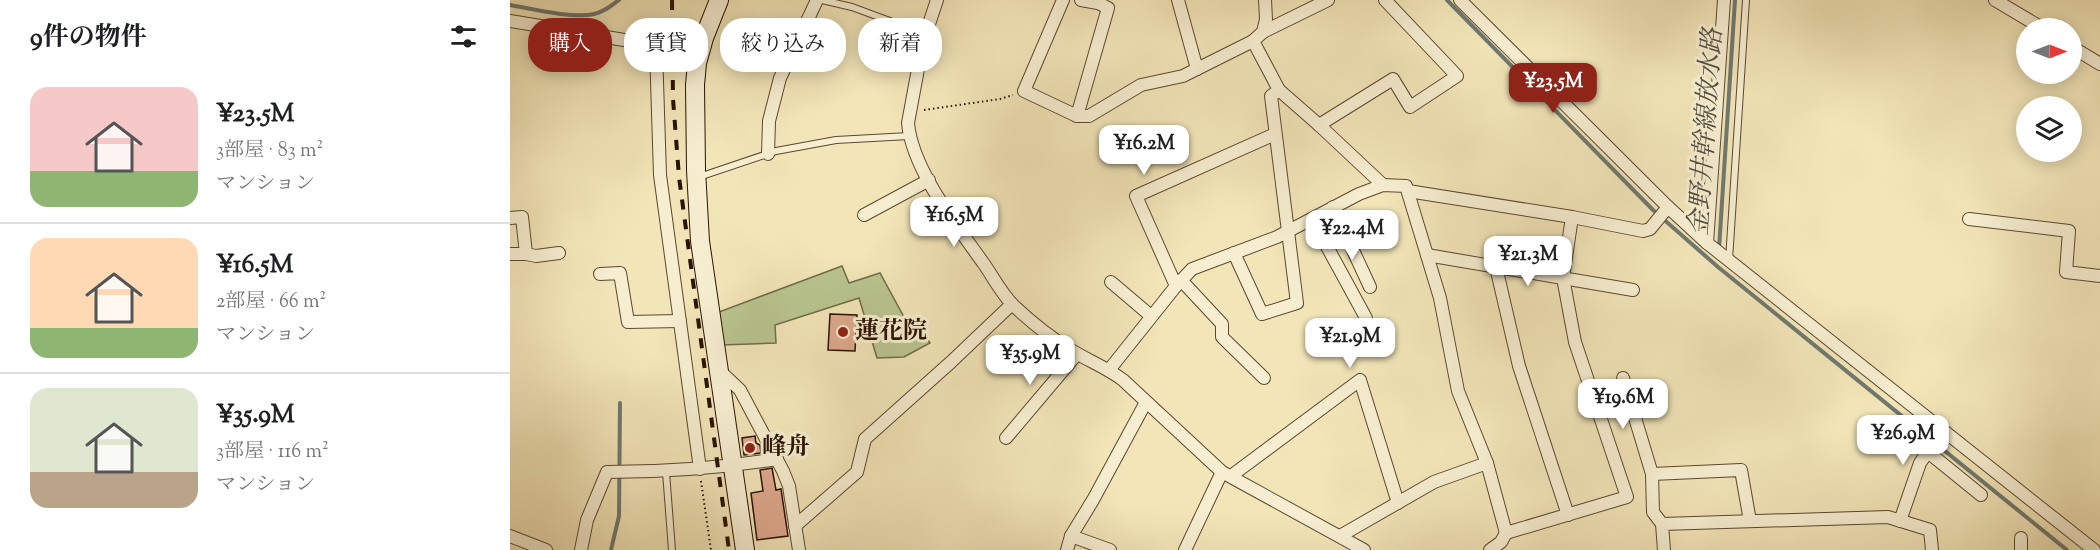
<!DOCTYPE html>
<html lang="ja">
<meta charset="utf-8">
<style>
body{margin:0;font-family:"Sorts Mill Goudy","Noto Serif JP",serif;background:#f6f6f6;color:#202124;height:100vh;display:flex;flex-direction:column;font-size:22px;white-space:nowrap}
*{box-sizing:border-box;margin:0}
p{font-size:20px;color:#757577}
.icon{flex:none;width:33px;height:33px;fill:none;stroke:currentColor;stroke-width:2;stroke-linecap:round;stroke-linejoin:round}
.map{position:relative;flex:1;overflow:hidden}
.panel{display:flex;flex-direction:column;background:#fff;width:510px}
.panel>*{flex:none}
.banner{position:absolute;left:18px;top:18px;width:570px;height:54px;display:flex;gap:12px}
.needle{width:39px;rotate:90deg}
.controls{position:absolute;left:1506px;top:18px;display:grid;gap:12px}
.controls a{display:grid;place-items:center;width:66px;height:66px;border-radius:50%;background:#fff;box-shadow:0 3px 15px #0003;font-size:30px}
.price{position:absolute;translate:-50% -51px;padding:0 14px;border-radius:12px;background:#fff;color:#222;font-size:20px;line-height:39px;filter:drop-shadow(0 2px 3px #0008)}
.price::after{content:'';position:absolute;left:50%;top:36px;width:18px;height:14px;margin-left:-9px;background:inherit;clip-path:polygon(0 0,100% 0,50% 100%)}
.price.selected{background:#8f2418;color:#fff}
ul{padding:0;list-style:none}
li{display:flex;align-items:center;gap:18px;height:150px;padding:0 30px}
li+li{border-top:2px solid #e0e0e0}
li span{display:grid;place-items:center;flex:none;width:168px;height:120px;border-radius:18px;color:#555}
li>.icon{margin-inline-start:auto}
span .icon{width:72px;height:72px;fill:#fffc;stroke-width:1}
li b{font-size:26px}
h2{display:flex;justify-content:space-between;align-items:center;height:72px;padding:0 30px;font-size:26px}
.tag{padding:0 21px;border-radius:24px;background:#fff;box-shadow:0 3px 15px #0003;font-size:21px;line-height:54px}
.tag.selected{background:#8f2418;color:#fff}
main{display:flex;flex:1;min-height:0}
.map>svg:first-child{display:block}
.green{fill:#b9c590;stroke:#716c4a;stroke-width:1.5}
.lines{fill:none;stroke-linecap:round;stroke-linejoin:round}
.stream{stroke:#6f7970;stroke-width:4}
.building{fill:#dfa98f;stroke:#291303;stroke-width:1.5}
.lane-casing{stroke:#5b4830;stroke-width:8}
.street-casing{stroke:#5b4830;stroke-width:14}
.secondary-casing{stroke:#291303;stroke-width:20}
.path{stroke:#291303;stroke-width:2;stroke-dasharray:1.5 3;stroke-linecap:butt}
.lane{stroke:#f7eed1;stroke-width:6}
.street{stroke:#f7eed1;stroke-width:12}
.secondary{stroke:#f7eed1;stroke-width:18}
.rail{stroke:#291303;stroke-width:4;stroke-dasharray:10 10;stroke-linecap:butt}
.poi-dot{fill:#8f2418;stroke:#f7eed1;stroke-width:2}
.labels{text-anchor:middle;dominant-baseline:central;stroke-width:6;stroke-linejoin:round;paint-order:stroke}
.poi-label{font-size:24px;font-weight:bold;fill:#291303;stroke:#f7eed1;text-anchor:start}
.water-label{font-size:26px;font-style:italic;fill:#524e42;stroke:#f7eed1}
</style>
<main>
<section class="panel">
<h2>9件の物件<svg class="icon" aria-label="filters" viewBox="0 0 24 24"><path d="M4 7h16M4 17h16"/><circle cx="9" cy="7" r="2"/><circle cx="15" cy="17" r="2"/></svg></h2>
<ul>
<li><span style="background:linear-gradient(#f6c9c9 70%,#8fb573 0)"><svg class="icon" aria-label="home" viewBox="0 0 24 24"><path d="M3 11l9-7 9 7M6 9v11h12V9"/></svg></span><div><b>¥23.5M</b><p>3部屋 · 83 m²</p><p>マンション</p></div></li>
<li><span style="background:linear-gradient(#ffd9b3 75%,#8fb573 0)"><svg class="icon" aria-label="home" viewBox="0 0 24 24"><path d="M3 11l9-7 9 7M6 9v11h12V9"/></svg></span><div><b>¥16.5M</b><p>2部屋 · 66 m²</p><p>マンション</p></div></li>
<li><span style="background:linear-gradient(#dfe7d0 70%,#b9a48a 0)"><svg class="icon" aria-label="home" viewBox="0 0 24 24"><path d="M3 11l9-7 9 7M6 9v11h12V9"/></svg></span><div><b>¥35.9M</b><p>3部屋 · 116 m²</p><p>マンション</p></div></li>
</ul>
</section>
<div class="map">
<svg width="1590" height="550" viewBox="0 0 1590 550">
<rect width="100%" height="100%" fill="#f2e5b8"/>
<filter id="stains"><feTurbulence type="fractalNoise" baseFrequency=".00333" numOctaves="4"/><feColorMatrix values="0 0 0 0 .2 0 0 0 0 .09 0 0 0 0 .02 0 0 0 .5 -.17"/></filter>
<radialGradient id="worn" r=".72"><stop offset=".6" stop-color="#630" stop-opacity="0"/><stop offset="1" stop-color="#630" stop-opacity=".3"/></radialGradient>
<path class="green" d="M332 266 339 283 370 273 400 328 409 324 420 343 394 357 367 358 349 298 265 325 266 343 212 345 209 312Z"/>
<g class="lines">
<g class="stream">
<path d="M937 0 1143 210 1208 267 1557 550"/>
<path d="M0 5C22 9 64 19 84 14 94 12 101 6 109 0"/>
<path d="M1209 249 1225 0"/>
<path d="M101 550 109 516 110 403"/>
</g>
</g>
<g class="building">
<path d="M320 314 347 315 345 351 318 350Z"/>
<path d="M245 436 246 443 250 445 251 453 234 455 232 438Z"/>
<path d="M262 468 266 490 271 489 278 536 247 540 241 493 253 491 250 470Z"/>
</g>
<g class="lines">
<g class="lane-casing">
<g id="lane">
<path d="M312 0 342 7 415 34"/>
<path d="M189 177 266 151 326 140 399 136"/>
<path d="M1219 260 1236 0"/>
<path d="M156 472 162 550"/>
</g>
</g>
<g class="street-casing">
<g id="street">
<path d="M427 0 413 42 398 123C402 169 447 226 474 264 483 277 492 294 503 305 520 321 541 338 561 350 579 361 597 368 613 380L712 472 854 550"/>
<path d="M553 0 514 91 567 116H579L631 85 673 76 743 41 753 32 756 19 755 0"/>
<path d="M668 0 687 69"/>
<path d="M950 0 1158 207 1197 243 1584 550"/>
<path d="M1485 0 1532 28"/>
<path d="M0 21 138 44 146 50 150 175 190 469"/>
<path d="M753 32 818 0"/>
<path d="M743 41 769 90 809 125 873 185"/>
<path d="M1562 47 1590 64"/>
<path d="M567 116 598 8 588 3 571 0"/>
<path d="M809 125 883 79 900 107 947 76 875 0"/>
<path d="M258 154 259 121 270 78 307 0"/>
<path d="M898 191 1062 217 1133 231 1140 229 1158 207"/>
<path d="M823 207 860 287"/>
<path d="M354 215 419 180"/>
<path d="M0 218 12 217 16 254 26 256 49 253"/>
<path d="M802 219 856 318"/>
<path d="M1459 219 1559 231 1556 272 1590 276"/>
<path d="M1197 243 1214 0"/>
<path d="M724 253 752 314 787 303 761 96 769 90"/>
<path d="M0 254H16"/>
<path d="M917 255 1123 290"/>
<path d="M986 267 1009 366 1058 515"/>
<path d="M90 274 110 273 118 322 170 321"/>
<path d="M671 280 712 324V337L754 378"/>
<path d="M601 282 641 316"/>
<path d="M666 286 626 196 765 134"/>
<path d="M599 370 666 286 682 269 767 237 849 194 873 185 896 186 930 298 948 391 977 463 996 533"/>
<path d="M210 371 230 390 273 471 279 486 289 550"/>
<path d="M1113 378 1142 474"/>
<path d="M496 438 567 354"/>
<path d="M1418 452 1471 495"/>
<path d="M721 476 850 380 888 503"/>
<path d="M1390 521 1410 463 1433 430"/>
<path d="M1152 524 1143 512 1142 474 1231 470 1240 521"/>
<path d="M285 526 347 472 355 439 441 362 502 304"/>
<path d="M0 536 36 550"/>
<path d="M561 536 600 550"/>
<path d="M830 536 924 482 977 463"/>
<path d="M1511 538V550"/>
<path d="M71 550 77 520 97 472C155 472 210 468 267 459"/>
<path d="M557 550 561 536 583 500 636 402"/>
<path d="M675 550 712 472"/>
<path d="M980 550 991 542 996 533 1117 497 1065 342 1053 278 1062 217"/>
<path d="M1154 550 1152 524 1378 517 1420 530 1422 550"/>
</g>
</g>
<g class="secondary-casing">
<path id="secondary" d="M209 0 194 38 187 63 185 85 186 170 190 241 235 550"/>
</g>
<g class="path">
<path d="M414 110 490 99 503 95"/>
<path d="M191 481 201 550"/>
</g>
<use href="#lane" class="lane"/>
<use href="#street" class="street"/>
<use href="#secondary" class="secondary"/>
<path class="rail" d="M162 0 163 99 169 177 219 550"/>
</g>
<g class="poi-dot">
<circle cx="333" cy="332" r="6"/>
<circle cx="240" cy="448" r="6"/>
</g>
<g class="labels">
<g class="poi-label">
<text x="345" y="332">蓮花院</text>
<text x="252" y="448">峰舟</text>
</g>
<g class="water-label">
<text transform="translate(1197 132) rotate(-86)">金野井幹線放水路</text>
</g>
</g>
<rect width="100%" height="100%" filter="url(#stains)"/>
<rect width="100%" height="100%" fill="url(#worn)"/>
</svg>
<div class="controls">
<a><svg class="needle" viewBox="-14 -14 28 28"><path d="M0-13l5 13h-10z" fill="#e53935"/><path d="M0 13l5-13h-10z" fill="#757577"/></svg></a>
<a><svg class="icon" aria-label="layers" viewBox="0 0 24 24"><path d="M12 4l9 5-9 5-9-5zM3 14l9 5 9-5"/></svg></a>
</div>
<b class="price selected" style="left:1043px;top:114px">¥23.5M</b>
<b class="price" style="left:634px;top:176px">¥16.2M</b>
<b class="price" style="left:444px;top:248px">¥16.5M</b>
<b class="price" style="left:842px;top:261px">¥22.4M</b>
<b class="price" style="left:1018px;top:287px">¥21.3M</b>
<b class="price" style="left:840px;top:369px">¥21.9M</b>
<b class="price" style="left:520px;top:386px">¥35.9M</b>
<b class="price" style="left:1113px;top:430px">¥19.6M</b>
<b class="price" style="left:1393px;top:466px">¥26.9M</b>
<div class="banner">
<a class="tag selected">購入</a>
<a class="tag">賃貸</a>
<a class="tag">絞り込み</a>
<a class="tag">新着</a>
</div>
</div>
</main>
